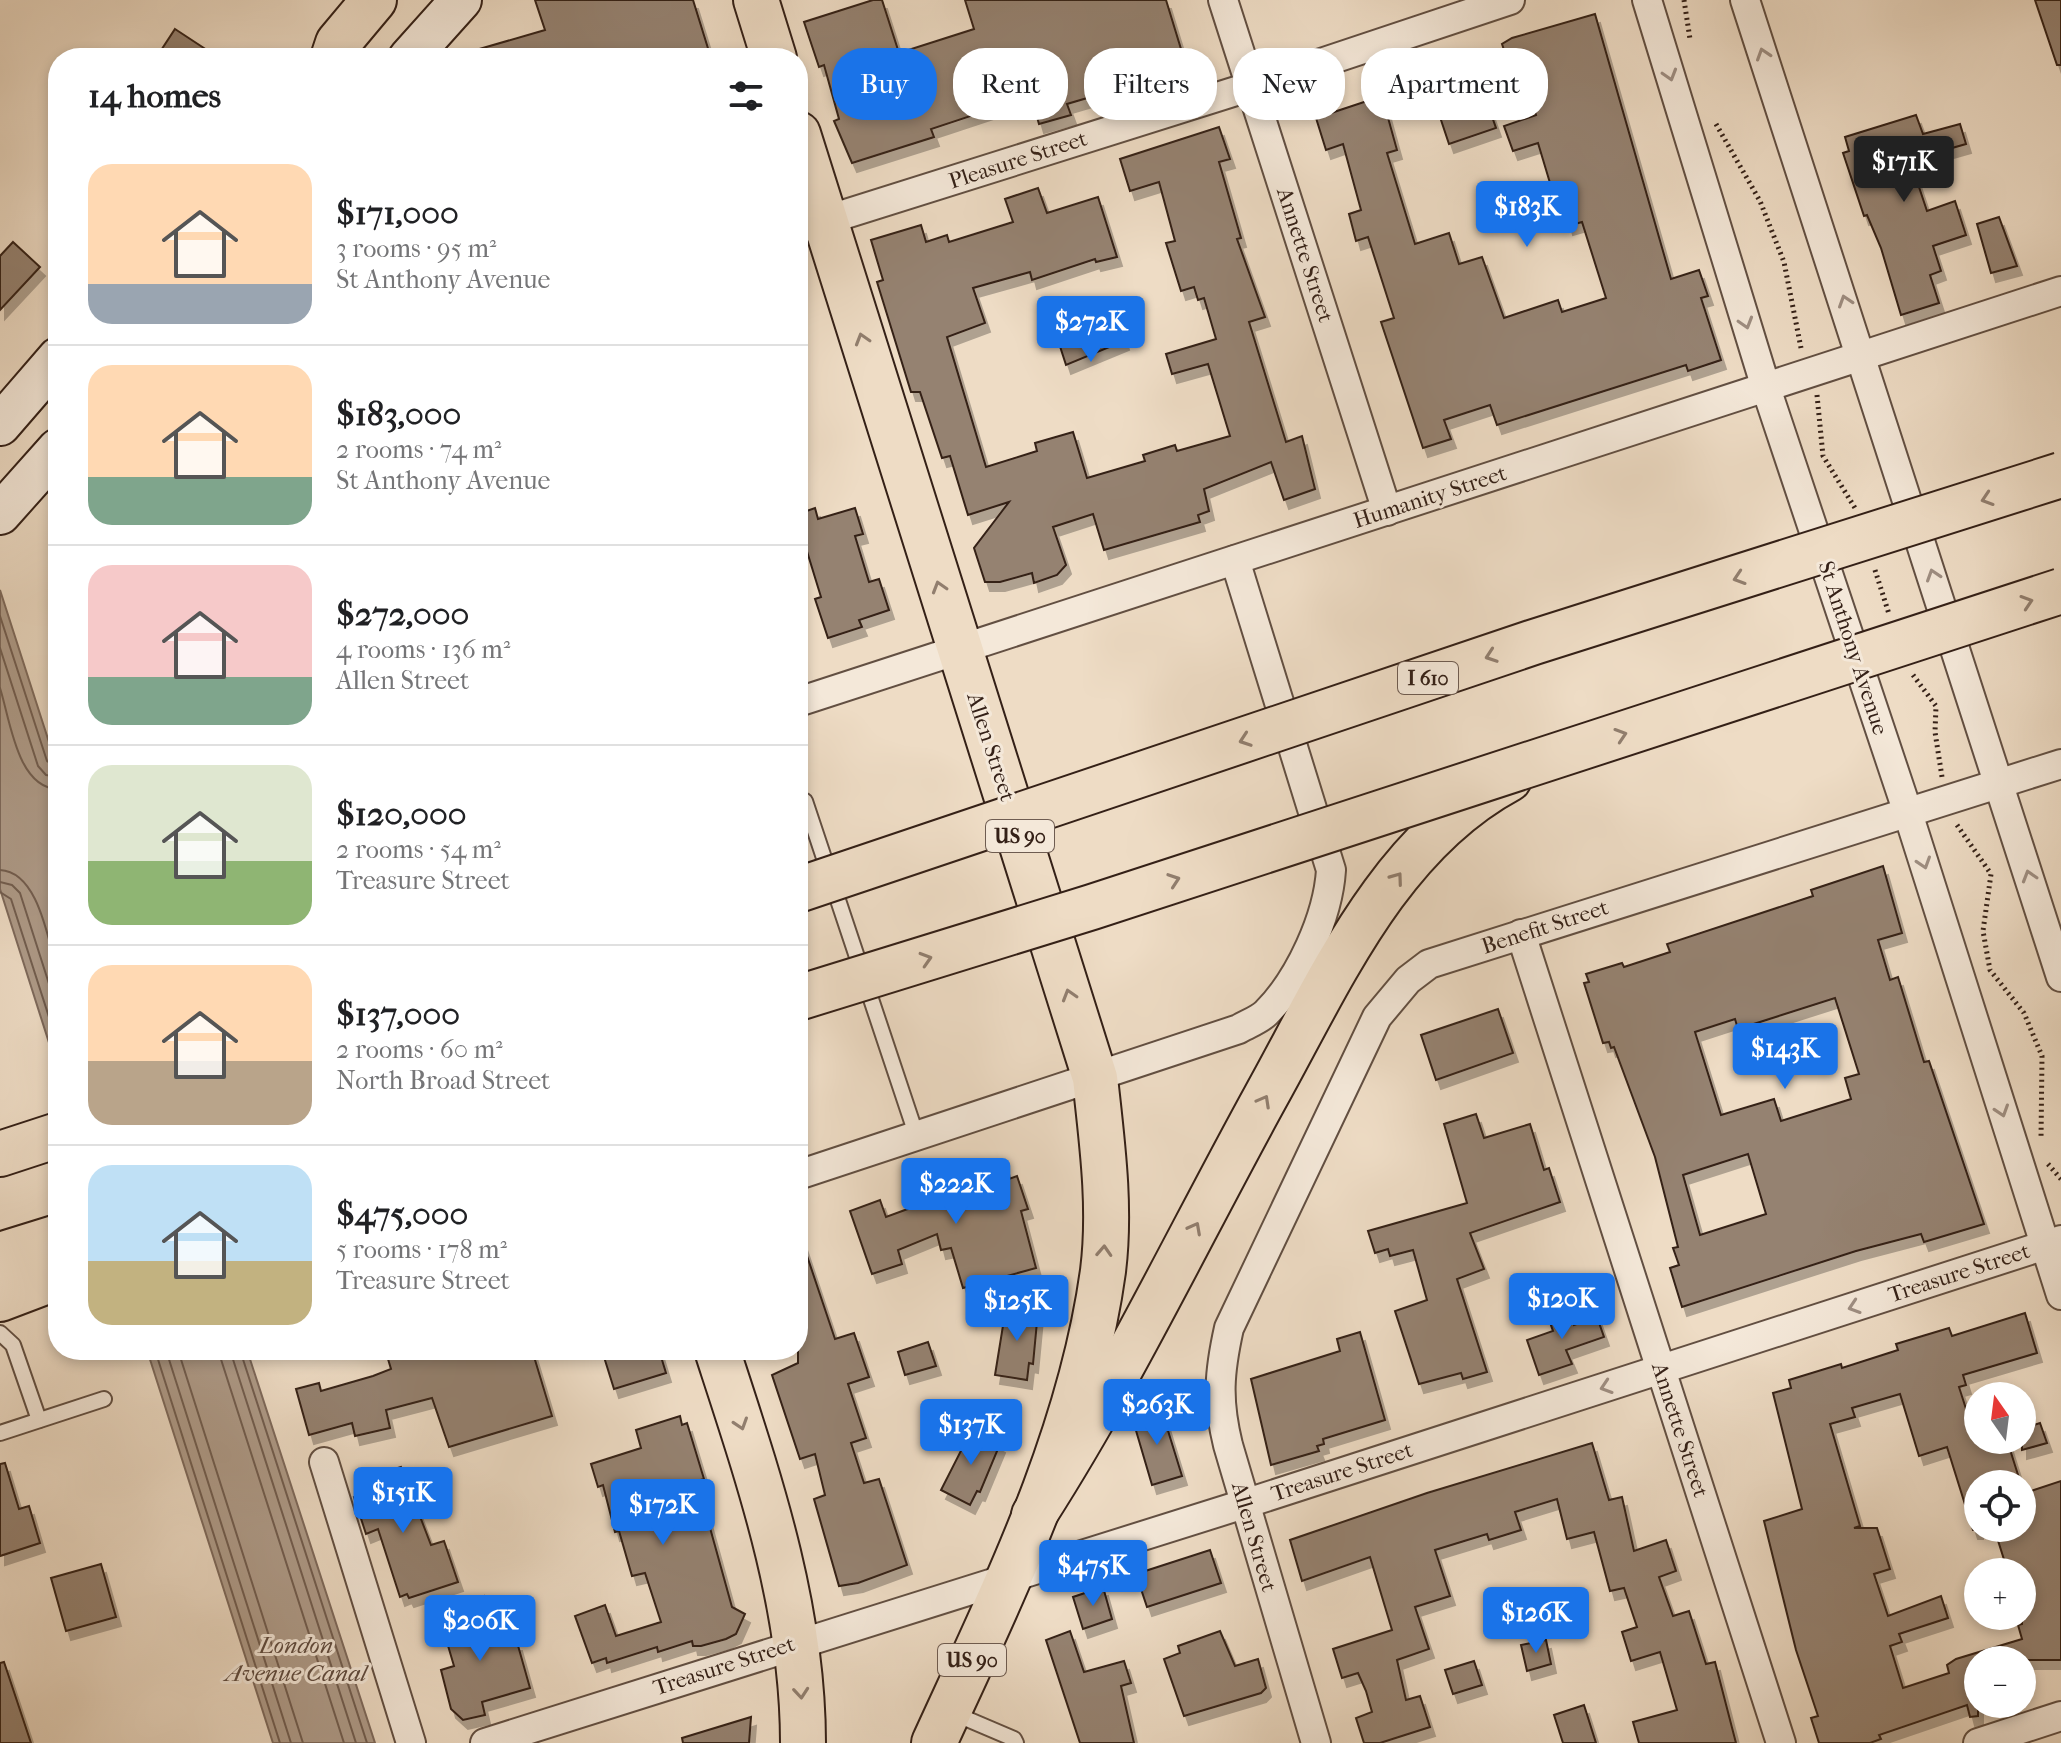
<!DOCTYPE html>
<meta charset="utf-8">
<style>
body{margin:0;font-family:"IM FELL French Canon",serif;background:#f6f6f6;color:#202124;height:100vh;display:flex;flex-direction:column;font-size:30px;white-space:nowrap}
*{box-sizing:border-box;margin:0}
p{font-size:26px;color:#757577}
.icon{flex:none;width:44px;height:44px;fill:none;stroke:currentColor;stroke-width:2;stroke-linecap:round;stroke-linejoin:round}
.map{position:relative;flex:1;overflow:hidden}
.details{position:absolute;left:48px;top:48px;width:760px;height:1312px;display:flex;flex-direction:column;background:#fff;border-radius:32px;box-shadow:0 4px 12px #0003}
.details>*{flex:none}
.guide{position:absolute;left:832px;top:48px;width:760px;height:72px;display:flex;gap:16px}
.needle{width:52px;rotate:346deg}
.controls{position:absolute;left:1964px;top:1382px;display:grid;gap:16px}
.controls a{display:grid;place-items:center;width:72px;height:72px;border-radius:50%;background:#fff;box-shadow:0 4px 12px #0003;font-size:40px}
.price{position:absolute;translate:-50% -68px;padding:0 18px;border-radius:8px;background:#1a73e8;color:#fff;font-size:26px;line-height:52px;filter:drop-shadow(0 2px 4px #0008)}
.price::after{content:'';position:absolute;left:50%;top:48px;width:24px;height:18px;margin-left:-12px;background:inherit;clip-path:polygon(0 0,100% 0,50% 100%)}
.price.selected{background:#222;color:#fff}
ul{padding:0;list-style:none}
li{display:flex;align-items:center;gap:24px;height:200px;padding:0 40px}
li+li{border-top:2px solid #e0e0e0}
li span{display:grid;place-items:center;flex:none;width:224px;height:160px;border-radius:24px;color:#555}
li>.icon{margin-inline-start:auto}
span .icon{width:96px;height:96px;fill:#fffc;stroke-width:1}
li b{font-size:34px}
h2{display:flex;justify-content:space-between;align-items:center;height:96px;padding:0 40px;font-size:34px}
.chip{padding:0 28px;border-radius:32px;background:#fff;box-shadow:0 4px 12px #0003;font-size:28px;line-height:72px}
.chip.selected{background:#1a73e8;color:#fff}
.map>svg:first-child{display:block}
.water{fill:#af9c8a;stroke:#7e6a5c;stroke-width:2}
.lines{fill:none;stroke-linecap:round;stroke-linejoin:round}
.shore{stroke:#725e50;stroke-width:2}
.building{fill:#958271;stroke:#342017;stroke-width:2;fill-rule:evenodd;filter:url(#shadow)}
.lane-casing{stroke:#624f42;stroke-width:18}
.street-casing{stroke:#624f42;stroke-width:32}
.secondary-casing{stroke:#342017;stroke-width:44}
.primary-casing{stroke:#342017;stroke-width:48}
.highway-casing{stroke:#342017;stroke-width:48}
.path{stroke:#342017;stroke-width:5;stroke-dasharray:2 4;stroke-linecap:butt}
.lane{stroke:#f4e8d9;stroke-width:14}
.street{stroke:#f4e8d9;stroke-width:28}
.secondary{stroke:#f4e8d9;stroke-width:40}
.primary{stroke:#eedcc5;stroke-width:44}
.highway{stroke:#eedcc5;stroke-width:44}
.highway-bridge-casing{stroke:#342017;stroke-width:48;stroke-linecap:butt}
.highway-bridge{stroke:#eedcc5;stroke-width:44}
.oneway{stroke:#9e8e82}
.oneway2{stroke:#917e6e}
.labels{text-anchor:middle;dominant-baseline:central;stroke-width:6;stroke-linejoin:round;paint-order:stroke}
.shield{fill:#f4e8d9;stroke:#6e5c51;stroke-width:2}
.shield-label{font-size:20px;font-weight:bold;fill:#342017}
.street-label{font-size:22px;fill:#342017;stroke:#f4e8d9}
.water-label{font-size:24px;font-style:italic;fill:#5f4b3f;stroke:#f4e8d9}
</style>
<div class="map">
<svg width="2061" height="1743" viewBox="0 0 2061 1743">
<defs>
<filter id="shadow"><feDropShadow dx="5" dy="9" stdDeviation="0" flood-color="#0004"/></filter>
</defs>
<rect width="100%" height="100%" fill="#eedcc5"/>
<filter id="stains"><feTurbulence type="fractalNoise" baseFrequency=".0025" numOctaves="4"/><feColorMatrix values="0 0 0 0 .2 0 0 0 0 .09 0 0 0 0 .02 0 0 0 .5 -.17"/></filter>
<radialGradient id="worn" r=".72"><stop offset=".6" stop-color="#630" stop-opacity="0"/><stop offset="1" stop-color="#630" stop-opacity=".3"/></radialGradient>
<g class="water">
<path d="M0 590 58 770V1071L0 889Z"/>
<path d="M147 1350H247L375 1743H273Z"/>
</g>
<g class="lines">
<g class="shore">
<path d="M0 616 47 761 58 767"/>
<path d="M0 648 38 766 46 775 58 777"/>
<path d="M0 688C10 719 17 788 58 789"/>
<path d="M0 870C39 872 48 941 58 973"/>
<path d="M0 882 12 885 20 893 58 1012"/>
<path d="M0 892 11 899 58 1045"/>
<path d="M155 1350 280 1743"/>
<path d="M166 1350 291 1743"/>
<path d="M178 1350 303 1743"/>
<path d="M218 1350 344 1743"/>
<path d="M230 1350 356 1743"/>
<path d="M240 1350 367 1743"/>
</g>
</g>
<g class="building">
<path d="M535 0H693L711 58H470L469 52 545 30Z"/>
<path d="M873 0H882L899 53 974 29 965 0H1166L1181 49 1175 50 1178 59 1158 64 1162 76 1067 104 1071 115 1039 124 1031 96 931 129 934 137 852 163 834 121 839 119 824 65 819 67 804 22Z"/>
<path d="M2035 0H2061V65H2057Z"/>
<path d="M1595 14 1671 279 1699 270 1708 296 1701 298 1721 360 1688 371 1686 365 1497 425 1490 405 1444 420 1451 439 1423 448 1381 322 1394 318 1368 237 1356 241 1349 214 1361 210 1343 144 1326 150 1316 118 1382 96 1397 150 1387 153 1415 244 1449 233 1459 264 1482 257 1504 318 1558 300 1562 312 1606 298 1582 222 1568 226 1564 211 1559 213 1538 143 1513 151 1504 126 1536 115 1524 75 1482 88 1496 128 1449 144 1431 90 1452 84 1450 78 1507 59 1502 44 1512 38Z"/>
<path d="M175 29 219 58H156Z"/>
<path d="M1916 115 1923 134 1960 124 1966 144 1910 160 1927 211 1955 201 1966 235 1933 246 1941 271 1930 275 1939 303 1901 315 1881 248 1867 215 1864 216 1843 153 1849 151 1845 137Z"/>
<path d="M1219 127 1230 159 1219 162 1241 238 1237 239 1265 317 1249 322 1286 442 1302 436 1315 489 1284 500 1271 462 1204 489 1209 511 1198 515 1200 522 1104 550 1093 514 1053 527 1066 565 1057 575 1034 583 1032 573 1000 582H985L974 548 1009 502 968 515 950 456 942 458 920 392H911L877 282 883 280 871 240 921 225 926 242 947 235 949 242 1013 222 1005 199 1038 188 1047 213 1098 197 1117 257 1096 262 1095 259 1032 280 1030 272 973 288 985 323 947 337 986 467 1037 451 1035 443 1073 432 1087 478 1145 461 1143 455 1175 445 1177 451 1230 436 1208 364 1172 374 1166 354 1216 339 1204 298 1198 300 1194 287 1181 291 1166 243 1175 241 1159 182 1130 191 1120 159Z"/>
<path d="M1999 217 2017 266 1991 273 1977 224Z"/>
<path d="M13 242 40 267 0 310V256Z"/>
<path d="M1112 303 1124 341 1066 365 1058 340 1095 327 1089 310Z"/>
<path d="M815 508 818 519 855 508 863 534 855 536 869 582 879 579 889 610 859 620 862 627 828 638 815 599 821 597 798 522V514Z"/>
<path d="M1883 866 1902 933 1878 940 1890 980 1898 977 1924 1062 1929 1061 1984 1224 1924 1242 1921 1234 1856 1251 1682 1307 1670 1268 1679 1265 1673 1248 1678 1247 1655 1157 1614 1047 1611 1048 1609 1042 1603 1043 1584 983 1589 982 1586 974 1622 963 1624 967 1670 952 1667 944 1813 896 1811 890ZM1835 998 1859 1074 1845 1078 1851 1099 1781 1121 1774 1099 1721 1115 1695 1032 1735 1019 1738 1029ZM1748 1154 1766 1214 1700 1235 1683 1175Z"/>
<path d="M1498 1009 1513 1053 1436 1080 1421 1035Z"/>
<path d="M1476 1114 1484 1138 1530 1124 1544 1170 1549 1168 1560 1202 1470 1233 1484 1269 1457 1279 1487 1372 1463 1379 1461 1373 1419 1384 1395 1311 1427 1300 1413 1250 1390 1256 1388 1249 1375 1253 1368 1231 1467 1203 1444 1124Z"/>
<path d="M1003 1162 1009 1179 1017 1176 1028 1209 1021 1211 1036 1268 963 1288 951 1248 941 1250 937 1234 898 1250 902 1264 872 1274 850 1211 880 1200 886 1217 924 1203 920 1187Z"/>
<path d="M802 1241 835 1339 854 1333 869 1377 848 1384 866 1438 851 1443 864 1483 879 1479 907 1565 858 1583 839 1586 814 1499 825 1495 815 1454 800 1459 772 1375 798 1363V1242Z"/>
<path d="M1006 1307 1038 1311 1033 1364 1029 1363 1027 1380 995 1375Z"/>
<path d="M1570 1310 1574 1325 1597 1317 1604 1337 1566 1350 1572 1364 1539 1375 1527 1340 1553 1331 1548 1317Z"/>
<path d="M2025 1313 2037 1353 1963 1375 1966 1385 1959 1387 1976 1440H2007L2019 1478 1998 1484H1978V1530H1973L1947 1447 1919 1456 1900 1394 1852 1408 1855 1417 1830 1424 1860 1526 1854 1528H1877L1890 1569 1874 1574 1888 1616 1941 1596 1948 1618 1899 1634 1902 1642 1890 1646 1903 1688 1949 1673 1947 1665 1956 1659 2022 1639 2018 1625 2022 1624V1572H2008L1994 1528H2022V1494L2061 1481V1660H1978V1716L1970 1717 1967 1705 1879 1735 1881 1739 1870 1743H1819L1811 1718 1818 1716 1796 1650 1764 1521 1802 1509 1773 1393 1791 1388 1789 1380 1841 1364 1842 1368 1898 1350 1896 1344 1949 1328 1952 1336Z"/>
<path d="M1360 1332 1385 1420 1323 1439 1324 1444 1317 1446 1319 1451 1271 1465 1251 1379 1340 1351 1337 1339Z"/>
<path d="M928 1342 936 1366 905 1375 898 1352Z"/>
<path d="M420 1350H532L552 1416 449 1447 432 1398 386 1410 390 1428 355 1436 352 1423 309 1435 296 1389 319 1383 321 1391 373 1376 391 1369 388 1359Z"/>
<path d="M626 1350H659L666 1373 614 1389 604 1357Z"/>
<path d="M1161 1408 1182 1476 1152 1485 1132 1417Z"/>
<path d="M680 1416 682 1425 687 1423 704 1479 697 1481 732 1607 745 1614 736 1634 726 1639 701 1646H693L692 1641 658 1652 657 1647 607 1663 606 1658 592 1663 575 1616 605 1605 616 1636 661 1622 645 1573 632 1576 619 1531 615 1532 603 1485 598 1487 591 1464 641 1448 636 1430Z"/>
<path d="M2040 1423 2047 1443 2022 1450V1429Z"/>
<path d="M972 1429 1000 1444 980 1492 977 1491 970 1505 941 1490Z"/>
<path d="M1592 1443 1609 1500 1622 1497 1634 1551 1666 1540 1676 1571 1659 1577 1673 1616 1689 1611 1706 1664 1715 1662 1736 1743H1639L1633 1722 1677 1710 1660 1652 1631 1661 1622 1632 1637 1627 1624 1588 1610 1591 1594 1532 1567 1539 1557 1499 1515 1512 1521 1530 1489 1540 1487 1534 1435 1550 1450 1596 1415 1607 1429 1649 1397 1660 1406 1700 1420 1696 1430 1727 1380 1743H1364L1356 1718 1372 1712 1366 1691 1358 1673 1342 1678 1333 1649 1392 1630 1370 1557 1302 1581 1290 1540 1427 1493Z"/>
<path d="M5 1463 19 1509 29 1506 40 1543 0 1556V1464Z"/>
<path d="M401 1467 431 1545 444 1541 458 1582 409 1598 407 1594 400 1597 378 1529 366 1534 354 1497 362 1494 358 1480Z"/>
<path d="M1210 1550 1221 1583 1147 1607 1136 1574Z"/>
<path d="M101 1564 116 1617 66 1631 51 1578Z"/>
<path d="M1103 1587 1112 1619 1083 1629 1073 1597Z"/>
<path d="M484 1596 497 1644 517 1642 530 1688 482 1702 485 1715 463 1720 451 1709 441 1670 454 1666 444 1632 465 1626 459 1603Z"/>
<path d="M1070 1631 1084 1672 1124 1661 1131 1683 1121 1686 1134 1743H1080L1046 1640Z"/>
<path d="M1220 1631 1235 1666 1258 1659 1266 1688 1261 1693 1184 1716 1164 1659 1180 1653 1178 1646Z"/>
<path d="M1546 1640 1551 1664 1527 1671 1521 1645Z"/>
<path d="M1474 1661 1482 1685 1453 1694 1445 1670Z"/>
<path d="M4 1662 31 1743H0V1663Z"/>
<path d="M1584 1705 1596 1743H1563L1554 1715Z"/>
<path d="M751 1717 749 1743H683L682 1738Z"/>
</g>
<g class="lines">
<g class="lane-casing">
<g id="lane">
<path d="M805 801 917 1137"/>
<path d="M0 1333 13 1345 39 1420"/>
<path d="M0 1433 104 1399"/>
<path d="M953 1713 1014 1739 1016 1743"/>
</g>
</g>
<g class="street-casing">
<g id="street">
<path d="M1223 0 1387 511"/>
<path d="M1647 0 1766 388 1907 810 2061 1295"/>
<path d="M1745 0 2061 977"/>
<path d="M798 229 1252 86 1510 0"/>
<path d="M798 702 2061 291"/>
<path d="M1521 934 1781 1743"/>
<path d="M798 1175 1239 1029C1247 1024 1259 1020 1266 1013 1300 979 1328 917 1331 870L1235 560"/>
<path d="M324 1462 411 1743"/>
<path d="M485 1743 1244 1504 2061 1240"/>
<path d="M1316 1743 1228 1445C1217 1400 1219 1373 1229 1328L1377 1017 1408 980 1429 964 2061 764"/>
<path d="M1978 1743 2061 1716"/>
</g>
</g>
<g class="secondary-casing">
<g id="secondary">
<path d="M409 58 461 0"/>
<path d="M0 425 58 358"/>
<path d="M0 514 58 449"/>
</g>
</g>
<g class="primary-casing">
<g id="primary">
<path d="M756 0 774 58"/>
<path d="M333 58 338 43 374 0"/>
<path d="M798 134 1095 1078C1102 1142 1111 1207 1103 1271 1080 1438 1003 1592 934 1743"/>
<path d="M717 1350C759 1479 803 1606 803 1743"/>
</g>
</g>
<g class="highway-casing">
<g id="highway">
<path d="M0 1154 58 1135"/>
<path d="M0 1255 58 1237"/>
<path d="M0 1299 58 1277"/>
<path d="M1034 1515C1120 1381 1189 1236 1266 1096 1330 981 1388 844 1509 779"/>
</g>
</g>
<g class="path">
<path d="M1684 0 1690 39"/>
<path d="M1716 124 1760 201 1784 262 1801 348"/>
<path d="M1817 395 1823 456 1855 508"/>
<path d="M1875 570 1889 614"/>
<path d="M1913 675 1936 706 1935 732 1942 777"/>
<path d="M1957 825 1991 874 1983 931 1990 970 2024 1013 2042 1056 2041 1139"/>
<path d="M2048 1164 2061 1179"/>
</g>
<use href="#lane" class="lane"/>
<use href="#street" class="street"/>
<use href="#secondary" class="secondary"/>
<use href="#primary" class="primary"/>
<use href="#highway" class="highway"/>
<g class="highway-bridge-casing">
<g id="highway-bridge">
<path d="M798 890 1534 642 2061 475"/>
<path d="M798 998 1092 907 2061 591"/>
</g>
</g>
<use href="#highway-bridge" class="highway-bridge"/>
</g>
<defs><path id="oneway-chevron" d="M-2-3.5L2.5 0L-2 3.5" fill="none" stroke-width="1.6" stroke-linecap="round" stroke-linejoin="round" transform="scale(2)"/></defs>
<g class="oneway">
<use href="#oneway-chevron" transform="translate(1763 54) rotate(-108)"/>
<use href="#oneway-chevron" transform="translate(1670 75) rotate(73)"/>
<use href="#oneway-chevron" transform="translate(1845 301) rotate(-108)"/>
<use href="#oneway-chevron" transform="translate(1746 323) rotate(73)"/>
<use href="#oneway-chevron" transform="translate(1933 575) rotate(-108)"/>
<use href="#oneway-chevron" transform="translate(1924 863) rotate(72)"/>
<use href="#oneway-chevron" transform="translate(2029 876) rotate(-107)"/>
<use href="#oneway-chevron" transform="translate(2002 1111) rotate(72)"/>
<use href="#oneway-chevron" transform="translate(1854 1307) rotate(162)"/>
<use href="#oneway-chevron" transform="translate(1606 1387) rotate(162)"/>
</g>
<g class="oneway2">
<use href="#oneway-chevron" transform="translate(862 339) rotate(-107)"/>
<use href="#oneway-chevron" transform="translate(1987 499) rotate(162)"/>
<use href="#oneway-chevron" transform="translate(1739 578) rotate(162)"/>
<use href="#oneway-chevron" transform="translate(939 587) rotate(-107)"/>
<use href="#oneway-chevron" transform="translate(2027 602) rotate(-18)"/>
<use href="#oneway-chevron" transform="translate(1491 656) rotate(161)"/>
<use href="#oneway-chevron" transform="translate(1621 735) rotate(-18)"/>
<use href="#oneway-chevron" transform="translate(1245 740) rotate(161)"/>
<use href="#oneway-chevron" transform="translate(1397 878) rotate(-54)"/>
<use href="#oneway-chevron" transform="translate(1174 880) rotate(-19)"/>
<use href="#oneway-chevron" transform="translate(926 959) rotate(-17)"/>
<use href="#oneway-chevron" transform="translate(1069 995) rotate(-107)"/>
<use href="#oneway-chevron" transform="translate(1264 1101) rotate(-61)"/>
<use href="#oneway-chevron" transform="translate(1195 1228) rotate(-62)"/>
<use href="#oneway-chevron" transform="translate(1104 1251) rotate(-87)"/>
<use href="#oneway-chevron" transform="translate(741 1424) rotate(72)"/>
<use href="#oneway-chevron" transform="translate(801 1693) rotate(85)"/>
</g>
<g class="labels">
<g class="shield">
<rect x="1398" y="662" width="60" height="32" rx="6"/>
<rect x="986" y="820" width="68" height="32" rx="6"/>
<rect x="938" y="1644" width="68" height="32" rx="6"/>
</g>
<g class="shield-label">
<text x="1428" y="678">I 610</text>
<text x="1020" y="836">US 90</text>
<text x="972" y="1660">US 90</text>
</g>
<g class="street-label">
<text transform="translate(1018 160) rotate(-18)">Pleasure Street</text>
<text transform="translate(1305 255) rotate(72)">Annette Street</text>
<text transform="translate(1430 497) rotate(-18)">Humanity Street</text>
<text transform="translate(1853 648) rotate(72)">St Anthony Avenue</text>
<text transform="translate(991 747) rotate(72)">Allen Street</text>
<text transform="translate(1545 927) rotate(-18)">Benefit Street</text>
<text transform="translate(1959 1273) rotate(-18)">Treasure Street</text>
<text transform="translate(1680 1430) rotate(72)">Annette Street</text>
<text transform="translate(1342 1472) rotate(-18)">Treasure Street</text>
<text transform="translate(1254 1537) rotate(74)">Allen Street</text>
<text transform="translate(724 1666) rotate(-18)">Treasure Street</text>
</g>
<g class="water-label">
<text x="296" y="1645">London<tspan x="296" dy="28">Avenue Canal</tspan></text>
</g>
</g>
<rect width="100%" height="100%" filter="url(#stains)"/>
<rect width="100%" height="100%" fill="url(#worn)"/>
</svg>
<div class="controls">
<a><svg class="needle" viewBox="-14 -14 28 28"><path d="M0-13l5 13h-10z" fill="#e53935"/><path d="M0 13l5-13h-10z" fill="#757577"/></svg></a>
<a><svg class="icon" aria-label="locate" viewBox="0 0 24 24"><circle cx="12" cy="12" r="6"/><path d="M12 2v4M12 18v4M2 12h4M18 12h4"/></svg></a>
<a>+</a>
<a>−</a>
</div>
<b class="price selected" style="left:1904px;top:204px">$171K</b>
<b class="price" style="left:1527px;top:249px">$183K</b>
<b class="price" style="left:1091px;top:364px">$272K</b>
<b class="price" style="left:1785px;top:1091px">$143K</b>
<b class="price" style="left:956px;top:1226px">$222K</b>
<b class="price" style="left:1562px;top:1341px">$120K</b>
<b class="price" style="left:1017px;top:1343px">$125K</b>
<b class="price" style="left:1157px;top:1447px">$263K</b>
<b class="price" style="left:971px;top:1467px">$137K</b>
<b class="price" style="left:403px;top:1535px">$151K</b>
<b class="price" style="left:663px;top:1547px">$172K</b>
<b class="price" style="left:1093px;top:1608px">$475K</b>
<b class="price" style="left:1536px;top:1655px">$126K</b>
<b class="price" style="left:480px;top:1663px">$206K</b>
<div class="guide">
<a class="chip selected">Buy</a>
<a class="chip">Rent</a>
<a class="chip">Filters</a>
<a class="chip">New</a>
<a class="chip">Apartment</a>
</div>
<section class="details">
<h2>14 homes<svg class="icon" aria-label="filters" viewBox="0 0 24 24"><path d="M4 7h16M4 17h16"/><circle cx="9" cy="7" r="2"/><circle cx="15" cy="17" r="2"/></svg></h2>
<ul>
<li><span style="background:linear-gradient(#ffd9b3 75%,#9aa5b1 0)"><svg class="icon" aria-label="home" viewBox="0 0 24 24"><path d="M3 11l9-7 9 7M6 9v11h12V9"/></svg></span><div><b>$171,000</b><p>3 rooms · 95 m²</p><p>St Anthony Avenue</p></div></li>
<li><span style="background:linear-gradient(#ffd9b3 70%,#7fa58c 0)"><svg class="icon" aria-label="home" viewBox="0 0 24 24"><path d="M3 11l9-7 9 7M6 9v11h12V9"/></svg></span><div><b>$183,000</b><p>2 rooms · 74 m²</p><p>St Anthony Avenue</p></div></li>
<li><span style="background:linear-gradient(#f6c9c9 70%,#7fa58c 0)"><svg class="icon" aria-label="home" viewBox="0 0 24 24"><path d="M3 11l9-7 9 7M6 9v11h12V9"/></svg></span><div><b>$272,000</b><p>4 rooms · 136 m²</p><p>Allen Street</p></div></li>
<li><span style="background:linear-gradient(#dfe7d0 60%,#8fb573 0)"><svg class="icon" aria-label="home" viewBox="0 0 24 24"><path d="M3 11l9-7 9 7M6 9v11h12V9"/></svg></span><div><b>$120,000</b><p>2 rooms · 54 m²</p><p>Treasure Street</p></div></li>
<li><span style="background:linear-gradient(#ffd9b3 60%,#b9a48a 0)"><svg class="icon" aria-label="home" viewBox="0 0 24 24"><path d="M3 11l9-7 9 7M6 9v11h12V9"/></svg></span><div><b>$137,000</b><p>2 rooms · 60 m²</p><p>North Broad Street</p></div></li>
<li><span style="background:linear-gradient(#bfe0f5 60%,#c2b280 0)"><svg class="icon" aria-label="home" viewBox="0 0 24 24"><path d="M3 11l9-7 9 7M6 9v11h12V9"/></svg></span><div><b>$475,000</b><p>5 rooms · 178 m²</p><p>Treasure Street</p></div></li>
</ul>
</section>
</div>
